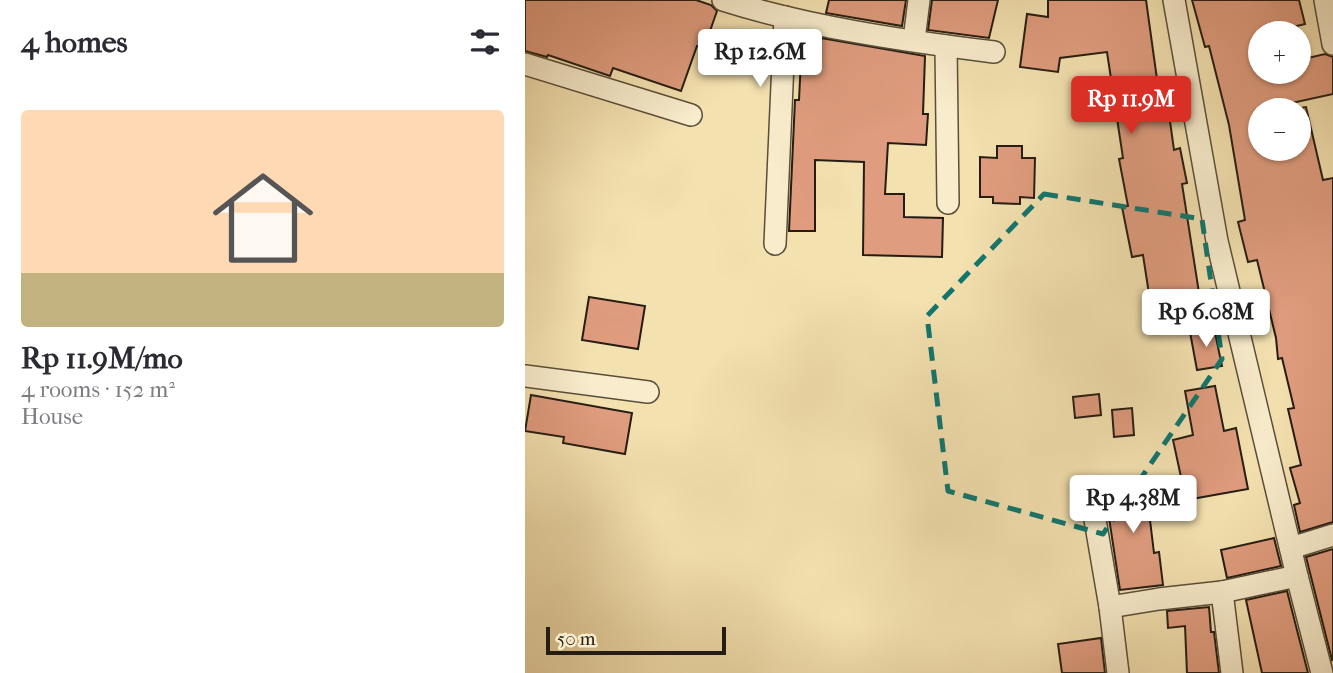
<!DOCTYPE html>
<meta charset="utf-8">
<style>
body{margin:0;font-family:"IM FELL French Canon",serif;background:#f2f2f3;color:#2b2b33;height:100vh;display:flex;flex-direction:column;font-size:26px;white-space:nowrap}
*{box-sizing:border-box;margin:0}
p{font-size:23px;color:#7c7c81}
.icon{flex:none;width:38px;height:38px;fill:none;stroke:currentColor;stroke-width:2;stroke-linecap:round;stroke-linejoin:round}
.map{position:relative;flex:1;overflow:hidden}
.side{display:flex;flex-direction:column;background:#fff;width:525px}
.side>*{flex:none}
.controls{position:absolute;left:723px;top:21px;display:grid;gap:14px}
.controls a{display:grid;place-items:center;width:63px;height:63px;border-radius:50%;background:#fff;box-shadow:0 2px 5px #0004;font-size:35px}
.scale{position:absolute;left:21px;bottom:18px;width:180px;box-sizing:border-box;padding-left:7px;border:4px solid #251d13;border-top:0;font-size:19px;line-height:24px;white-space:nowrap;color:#251d13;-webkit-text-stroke:5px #f8eccc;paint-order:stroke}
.price{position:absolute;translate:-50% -60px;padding:0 16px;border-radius:7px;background:#fff;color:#222;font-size:23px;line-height:46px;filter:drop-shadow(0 2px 4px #0008)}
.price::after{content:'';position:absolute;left:50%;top:42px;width:21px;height:16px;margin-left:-10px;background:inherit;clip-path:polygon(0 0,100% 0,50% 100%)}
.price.active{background:#d93025;color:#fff}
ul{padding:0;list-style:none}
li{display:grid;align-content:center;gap:14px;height:371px;padding:0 21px}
li span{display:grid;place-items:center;height:217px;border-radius:7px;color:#555}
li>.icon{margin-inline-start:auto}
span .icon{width:126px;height:126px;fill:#fffc;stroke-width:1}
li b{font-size:30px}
h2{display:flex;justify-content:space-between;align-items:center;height:84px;padding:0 21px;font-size:30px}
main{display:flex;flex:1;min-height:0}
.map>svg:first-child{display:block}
.building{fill:#df9c7e;stroke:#251d13;stroke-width:2}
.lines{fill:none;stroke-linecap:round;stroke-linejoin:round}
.minor-casing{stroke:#594e3a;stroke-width:24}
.minor{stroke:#f8eccc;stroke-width:21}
.marked{fill:none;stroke:#0f766e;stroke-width:5;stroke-dasharray:14 9;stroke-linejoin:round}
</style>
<main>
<section class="side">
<h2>4 homes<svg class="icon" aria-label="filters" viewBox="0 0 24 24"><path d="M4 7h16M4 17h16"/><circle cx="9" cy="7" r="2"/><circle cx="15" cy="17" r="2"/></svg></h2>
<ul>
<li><span style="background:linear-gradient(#ffd9b3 75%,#c2b280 0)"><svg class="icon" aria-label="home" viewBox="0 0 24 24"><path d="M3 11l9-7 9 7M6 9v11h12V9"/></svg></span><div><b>Rp 11.9M/mo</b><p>4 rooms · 152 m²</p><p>House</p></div></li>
</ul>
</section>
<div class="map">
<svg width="808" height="673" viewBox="0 0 808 673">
<rect width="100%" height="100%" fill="#f4e1b0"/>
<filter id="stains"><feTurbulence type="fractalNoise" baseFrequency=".00286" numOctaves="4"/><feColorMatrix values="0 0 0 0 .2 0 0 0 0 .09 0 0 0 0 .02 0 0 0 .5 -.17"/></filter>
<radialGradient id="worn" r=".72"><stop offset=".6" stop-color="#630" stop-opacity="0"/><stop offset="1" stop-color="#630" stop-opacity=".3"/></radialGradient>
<g class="building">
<path d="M0 0H171L186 5 192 11 179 48 172 46 156 91 88 68 85 76 23 55 22 57 0 51Z"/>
<path d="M304 0H381L377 26 301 13Z"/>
<path d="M407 0H473L464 38 403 30Z"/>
<path d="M523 0H621L632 79 639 78 649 150 655 148 662 183 657 184 677 312 628 320 618 255 607 257 597 207 603 206 594 159 598 158 582 52 535 58 533 72 495 67 502 14 523 17Z"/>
<path d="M667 0H774L780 24 744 33H735V36L730 37 735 57V72H774V60L800 54 808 57V94L735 110V149H774V108L781 107 798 180 808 178V522L775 532 769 505 775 503 765 468 776 465 763 409 769 408 757 358 753 359 751 338 732 260 723 262 713 222 720 220 704 125 684 46 680 47Z"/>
<path d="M296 38 400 56 398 114H403L401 145 363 143 360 194H379V217L418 218 417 257 338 255 339 162 290 160V231H264L270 100H274L277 39Z"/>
<path d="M472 146H497V158H510L509 198 495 197V204L468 203V197H455V157L472 158Z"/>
<path d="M64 297 120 306 113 349 57 340Z"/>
<path d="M689 328 697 366 672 370 665 332Z"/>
<path d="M690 386 699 431 711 428 723 489 661 500 648 440 668 435 660 391Z"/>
<path d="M574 394 576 415 550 418 548 397Z"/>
<path d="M6 395 107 413 100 454 38 443 39 437 0 431Z"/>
<path d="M607 408 609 435 589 437 587 410Z"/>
<path d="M620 479 629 553 634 552 638 585 595 590 579 485Z"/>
<path d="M749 538 756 566 702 578 696 550Z"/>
<path d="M808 549V659L807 660 781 557Z"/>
<path d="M762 591 783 673H737L721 600Z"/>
<path d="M684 607 686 632H689L694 673H662L660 626 643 628 642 611Z"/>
<path d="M576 638 580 673H537L533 644Z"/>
</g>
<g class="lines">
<g class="minor-casing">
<g id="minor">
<path d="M198 0C283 27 380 41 469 52"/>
<path d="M649 0 692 241 772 576 797 673"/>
<path d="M800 0 808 44"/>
<path d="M389 40 394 0"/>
<path d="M421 46 423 203"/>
<path d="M0 64 166 115"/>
<path d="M250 244 260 17"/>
<path d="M0 376 123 392"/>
<path d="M569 514 585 607 593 673"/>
<path d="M766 548 808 535"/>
<path d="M697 592 707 673"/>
<path d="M585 607 634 599 697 592 772 576"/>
</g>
</g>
<use href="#minor" class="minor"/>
</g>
<path class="marked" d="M519 194 677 219 697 359 578 534 423 491 402 316Z"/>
<rect width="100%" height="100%" filter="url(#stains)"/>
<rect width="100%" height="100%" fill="url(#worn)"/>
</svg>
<div class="controls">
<a>+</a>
<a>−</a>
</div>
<div class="scale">50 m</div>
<b class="price" style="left:235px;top:89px">Rp 12.6M</b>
<b class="price active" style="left:606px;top:136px">Rp 11.9M</b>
<b class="price" style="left:681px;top:349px">Rp 6.08M</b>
<b class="price" style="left:608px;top:535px">Rp 4.38M</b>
</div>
</main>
